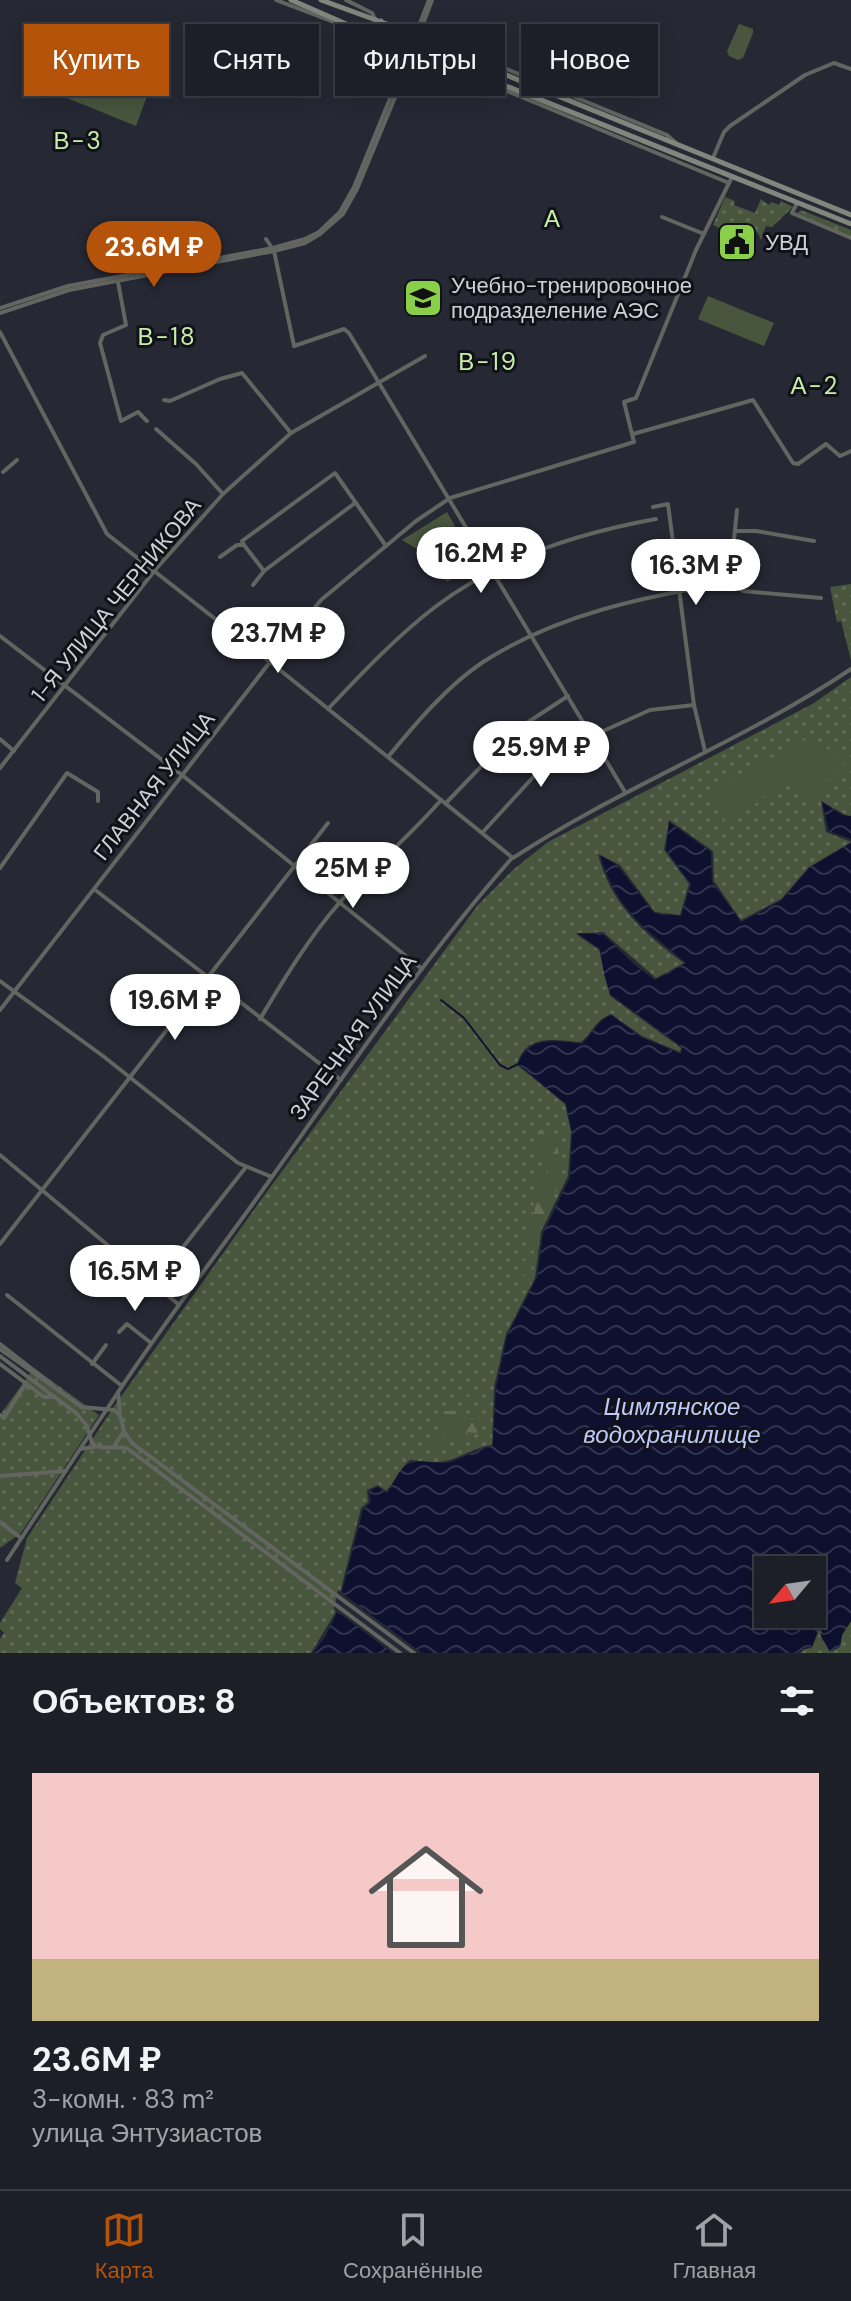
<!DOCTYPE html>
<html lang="ru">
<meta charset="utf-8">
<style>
body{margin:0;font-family:"DM Sans",sans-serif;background:#292c33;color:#f1f3f6;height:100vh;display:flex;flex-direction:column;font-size:30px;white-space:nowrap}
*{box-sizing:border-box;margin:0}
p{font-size:26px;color:#a0a2a7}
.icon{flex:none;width:44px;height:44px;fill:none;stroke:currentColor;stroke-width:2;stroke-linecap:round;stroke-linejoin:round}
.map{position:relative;height:1653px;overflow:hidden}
.side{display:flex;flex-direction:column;background:#1c1f27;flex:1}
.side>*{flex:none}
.banner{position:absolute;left:24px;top:24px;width:804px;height:72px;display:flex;gap:16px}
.needle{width:52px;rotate:241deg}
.tools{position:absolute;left:754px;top:1556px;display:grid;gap:16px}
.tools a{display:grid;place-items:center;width:72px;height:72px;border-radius:0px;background:#1c1f27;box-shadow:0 4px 20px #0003,0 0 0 2px #3a3d44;font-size:40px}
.price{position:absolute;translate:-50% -68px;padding:0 18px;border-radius:28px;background:#fff;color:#222;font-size:26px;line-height:52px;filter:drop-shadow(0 2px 4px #0008)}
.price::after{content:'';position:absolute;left:50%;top:48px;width:24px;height:18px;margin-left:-12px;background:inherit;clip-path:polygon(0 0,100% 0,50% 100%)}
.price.selected{background:#b45309;color:#fff}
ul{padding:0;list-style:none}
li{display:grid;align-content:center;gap:16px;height:424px;padding:0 32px}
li+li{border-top:2px solid #3a3d44}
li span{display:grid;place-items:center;height:248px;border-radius:0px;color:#555}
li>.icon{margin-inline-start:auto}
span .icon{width:144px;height:144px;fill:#fffc;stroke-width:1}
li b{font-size:34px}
h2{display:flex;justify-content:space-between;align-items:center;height:96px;padding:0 32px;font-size:34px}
.chip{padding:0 28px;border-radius:0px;background:#1c1f27;box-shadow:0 4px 20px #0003,0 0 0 2px #3a3d44;font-size:28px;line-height:72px}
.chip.selected{background:#b45309;color:#fff}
.tabs{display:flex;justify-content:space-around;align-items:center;height:112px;border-top:2px solid #3a3d44;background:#1c1f27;font-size:22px;color:#a0a2a7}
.tabs a{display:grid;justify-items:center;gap:4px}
.tabs .selected{color:#b45309}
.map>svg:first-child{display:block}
.grass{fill:url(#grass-dots)}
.forest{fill:url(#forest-firs)}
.green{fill:#48563e}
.water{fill:url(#water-waves);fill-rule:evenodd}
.pier{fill:#262934}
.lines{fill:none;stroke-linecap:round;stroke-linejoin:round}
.stream{stroke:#0d112f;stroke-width:2}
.minor{stroke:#626560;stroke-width:4}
.tertiary{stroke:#626560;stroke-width:4}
.secondary{stroke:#82877e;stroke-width:5}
.labels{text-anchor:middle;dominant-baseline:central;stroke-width:6;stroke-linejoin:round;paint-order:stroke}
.poi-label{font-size:22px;fill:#cfd1d9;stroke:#101217;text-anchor:start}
.street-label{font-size:22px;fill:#cfd1d9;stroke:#101217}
.neighbourhood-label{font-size:24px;letter-spacing:2px;fill:#c7efaa;stroke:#101217}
.water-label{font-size:24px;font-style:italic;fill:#bdc9fc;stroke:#101217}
</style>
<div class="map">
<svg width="851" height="1653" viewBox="0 0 851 1653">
<defs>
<pattern id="grass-dots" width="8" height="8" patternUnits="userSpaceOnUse" patternTransform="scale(2)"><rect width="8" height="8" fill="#48563e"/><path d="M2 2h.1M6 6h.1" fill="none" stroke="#616d59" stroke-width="1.8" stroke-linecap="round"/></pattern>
<pattern id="forest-firs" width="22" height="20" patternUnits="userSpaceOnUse" patternTransform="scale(2)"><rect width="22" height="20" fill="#48563e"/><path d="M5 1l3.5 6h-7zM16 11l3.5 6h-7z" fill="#616d59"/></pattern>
<pattern id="water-waves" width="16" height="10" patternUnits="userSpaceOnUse" patternTransform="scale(2)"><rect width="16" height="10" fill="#0d112f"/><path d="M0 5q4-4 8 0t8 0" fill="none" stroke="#2f334d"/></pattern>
</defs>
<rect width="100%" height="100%" fill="#262934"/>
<g class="grass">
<path d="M380 24 445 51 446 58 442 60 377 34 374 32 376 26Z"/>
<path d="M296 38 311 43 305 59 290 54Z"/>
<path d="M454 54 490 73 489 75 450 64Z"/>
<path d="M347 55 376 67 372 78 343 66Z"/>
<path d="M725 197 735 201 734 205 755 213 761 199 769 205 771 202 780 205 781 201 793 207 772 227 766 226 761 240 758 233 742 226 740 228 728 224 725 231 713 225Z"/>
<path d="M801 210 851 230V236L797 213Z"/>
<path d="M851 584V660L841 621 837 622 830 587Z"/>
<path d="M851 677V818L821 801 826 832 851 842 809 867 781 899 741 920 714 881 713 851 669 820 664 850 689 884 680 915 655 912 620 865 598 854C610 903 644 934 684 963L656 978 603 932 576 934 599 950 610 996 681 1048 680 1052 642 1036 611 1014C594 1021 594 1031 581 1042 555 1040 525 1033 517 1065L565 1104 571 1132 568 1176 541 1232 535 1278 506 1334 494 1387 492 1445C476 1447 464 1456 449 1460 437 1464 423 1461 410 1460 399 1469 396 1481 386 1491L378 1485 367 1490 368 1502 361 1508 335 1613 311 1653H0V1639L4 1633 0 1629V1623L22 1588 15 1583 27 1538 115 1405 266 1193 478 905 514 869 548 842 780 721 814 703Z"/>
<path d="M34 1368 99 1415 21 1533 0 1548V1415Z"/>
<path d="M851 1621V1653H800L812 1644 819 1629 823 1632 820 1634 823 1641 842 1635Z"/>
</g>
<g class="forest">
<path d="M542 1129C564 1143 562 1168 556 1192L552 1189 553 1200 530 1254C530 1262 534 1264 530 1274L526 1275 523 1286 518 1288V1285L524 1275 520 1264 528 1258V1252L522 1250 532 1243 523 1235 527 1230V1222L530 1221 528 1212H535L533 1195H539L538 1190 541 1187 535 1180 539 1179V1174H547L548 1169 533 1137Z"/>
<path d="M471 1395 476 1412 481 1398 483 1399 482 1423 477 1427V1433L467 1432 473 1441 458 1445 445 1436 439 1446 435 1447 428 1437 442 1435 445 1431 439 1430 443 1411H459L458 1419 469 1415 471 1404 467 1397Z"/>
</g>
<g class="green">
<path d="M739 24 753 29V33L743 58 738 60 729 56 727 51Z"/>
<path d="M74 66 147 96 136 126 62 96Z"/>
<path d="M708 296 774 323 764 346 698 319Z"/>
<path d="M447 512 455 526 445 533 465 571 447 582 420 551 402 540Z"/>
<path d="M810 737 847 762 811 800 785 780 728 826 709 791Z"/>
</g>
<g class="water">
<path d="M822 802 842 815 851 816V839L829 831Z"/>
<path d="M669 822 711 852 712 882 741 922 782 900 809 868 851 843V1621L842 1635 840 1647 830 1652 821 1636 822 1632 819 1629 812 1648 802 1649 800 1653H313L325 1637 336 1615 363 1510 371 1502 369 1491 378 1487 387 1493C394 1484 399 1466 411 1463 423 1459 438 1465 451 1462 465 1457 478 1449 493 1445L496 1388 507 1336 537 1277 543 1234 570 1177 572 1133 566 1104 518 1064C529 1035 557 1041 582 1044 593 1033 597 1021 611 1015L641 1037 681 1054 682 1047 610 994 604 974 600 949 577 933 603 934 635 965 655 980 686 963C644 927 617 911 600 855L617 865 654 913 681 916 691 884 666 850ZM768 1570H812V1614H768Z"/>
</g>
<path class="pier" d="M338 1590 422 1653H392L334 1609Z"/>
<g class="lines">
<path class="stream" d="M441 1000 464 1018 500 1065 508 1069 518 1064"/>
<g class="minor">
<path d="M276 0 352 29"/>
<path d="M346 0 372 13 375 19"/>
<path d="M475 59 492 63 667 135 676 143"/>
<path d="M466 74 729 183"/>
<path d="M713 158 724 132 730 126 805 75 834 63 851 69"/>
<path d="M797 203 792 213 851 238"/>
<path d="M662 217 704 234"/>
<path d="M266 239 274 251 294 346 344 329 349 333 625 792"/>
<path d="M118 282 126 325 103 335 100 343 121 421 138 412 147 421"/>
<path d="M164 400 170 401 220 379 242 373 291 433"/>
<path d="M156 429 196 464 223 494"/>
<path d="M633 434 753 400 793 463 798 464 826 444 840 456 851 451"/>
<path d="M3 472 17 460"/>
<path d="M355 503 264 571 244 545 242 541 335 473 386 546"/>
<path d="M653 507 668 504 694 705 705 751"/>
<path d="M737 510 731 568 734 584 743 591 821 598"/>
<path d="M735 531H756L814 541"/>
<path d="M220 557 237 545H244"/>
<path d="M253 585 264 571"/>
<path d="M0 636 182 775 422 969"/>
<path d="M328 709C361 674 396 637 435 607 499 558 578 533 656 519"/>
<path d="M592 736 650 710 694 705"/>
<path d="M0 739 14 751"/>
<path d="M388 757C416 723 447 686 483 662 557 614 647 596 732 582"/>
<path d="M0 768 155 570 223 494 291 433 425 356"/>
<path d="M446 803 516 730 568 696"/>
<path d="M483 832 535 775 549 764 595 741"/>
<path d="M0 868 67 773 98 792V801"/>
<path d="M94 889 341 1080"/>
<path d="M0 981 103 1056 238 1163 272 1177"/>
<path d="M0 1010 270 662 321 600 416 521 450 498 634 442 624 402 636 398 696 250 732 177"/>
<path d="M260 1019C284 979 310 936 341 901 374 866 410 836 441 800"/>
<path d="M0 1155 178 1304"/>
<path d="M0 1244 328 823"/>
<path d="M154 1284 246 1167"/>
<path d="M7 1295 122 1386"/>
<path d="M119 1332 127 1324 151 1343"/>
<path d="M0 1344 54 1386"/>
<path d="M0 1364 44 1397H55"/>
<path d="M92 1364 106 1345"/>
<path d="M111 1403C162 1324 220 1251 274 1174 350 1067 425 957 512 858"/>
<path d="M0 1415 4 1418 26 1383"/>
<path d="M0 1476 66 1471"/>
<path d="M0 1522 21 1538"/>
<path d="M7 1560 84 1443"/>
</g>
<g class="tertiary">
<path d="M416 34 429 0"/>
<path d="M419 35 432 0"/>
<path d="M0 308 68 286 273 248 305 239 319 232 340 212 354 187 409 52"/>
<path d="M0 313 69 290 274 251 305 243 320 234 343 214 357 189 413 54"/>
<path d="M0 332 107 534 270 662 513 858C621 787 744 741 851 669"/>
<path d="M0 1349 82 1407 114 1410 120 1415 124 1431 132 1443 414 1653"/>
<path d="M0 1356 76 1413 87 1426 92 1443C103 1452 116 1444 128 1449L400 1653"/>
<path d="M118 1392 120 1413"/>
<path d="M84 1443 111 1403"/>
<path d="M114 1446 124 1431"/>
<path d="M80 1449 94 1447"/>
</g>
<g class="secondary">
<path d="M291 0 429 60 486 78 851 224"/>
<path d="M321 0 447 46 489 68 851 215"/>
<path d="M374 38 373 26 381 21"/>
<path d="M442 64 451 59 448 49"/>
</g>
</g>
<defs>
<g id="civic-square" transform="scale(2)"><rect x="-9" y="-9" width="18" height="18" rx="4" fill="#89cf49" stroke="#101217"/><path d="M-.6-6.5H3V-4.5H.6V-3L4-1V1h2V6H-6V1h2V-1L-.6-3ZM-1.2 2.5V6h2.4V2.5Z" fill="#111"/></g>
<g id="university-square" transform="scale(2)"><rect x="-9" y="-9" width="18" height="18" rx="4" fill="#89cf49" stroke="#101217"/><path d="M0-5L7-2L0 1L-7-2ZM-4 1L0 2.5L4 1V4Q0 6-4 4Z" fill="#111"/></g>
</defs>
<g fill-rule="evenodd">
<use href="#civic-square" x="737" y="242"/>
<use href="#university-square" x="423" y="298"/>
</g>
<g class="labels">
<g class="poi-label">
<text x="765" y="242">УВД</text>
<text x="451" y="285">Учебно-тренировочное<tspan x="451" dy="25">подразделение АЭС</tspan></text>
</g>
<g class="street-label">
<text transform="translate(116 600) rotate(-51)">1-Я УЛИЦА ЧЕРНИКОВА</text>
<text transform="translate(154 786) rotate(-52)">ГЛАВНАЯ УЛИЦА</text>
<text transform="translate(353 1037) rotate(-54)">ЗАРЕЧНАЯ УЛИЦА</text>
</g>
<g class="neighbourhood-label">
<text x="78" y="140">В-3</text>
<text x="553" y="218">А</text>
<text x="167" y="336">В-18</text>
<text x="488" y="361">В-19</text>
<text x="815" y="385">А-2</text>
</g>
<g class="water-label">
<text x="672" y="1406">Цимлянское<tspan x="672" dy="28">водохранилище</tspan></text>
</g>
</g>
</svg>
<div class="tools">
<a><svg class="needle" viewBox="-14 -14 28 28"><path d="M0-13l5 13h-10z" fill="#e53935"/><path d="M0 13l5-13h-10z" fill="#a0a2a7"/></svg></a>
</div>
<b class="price selected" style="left:154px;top:289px">23.6M ₽</b>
<b class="price" style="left:481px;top:595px">16.2M ₽</b>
<b class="price" style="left:696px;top:607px">16.3M ₽</b>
<b class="price" style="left:278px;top:675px">23.7M ₽</b>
<b class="price" style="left:541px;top:789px">25.9M ₽</b>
<b class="price" style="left:353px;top:910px">25M ₽</b>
<b class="price" style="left:175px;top:1042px">19.6M ₽</b>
<b class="price" style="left:135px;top:1313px">16.5M ₽</b>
<div class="banner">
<a class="chip selected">Купить</a>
<a class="chip">Снять</a>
<a class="chip">Фильтры</a>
<a class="chip">Новое</a>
</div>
</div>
<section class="side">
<h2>Объектов: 8<svg class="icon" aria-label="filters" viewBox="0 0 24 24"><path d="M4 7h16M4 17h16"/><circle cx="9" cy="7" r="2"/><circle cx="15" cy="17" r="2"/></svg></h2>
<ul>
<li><span style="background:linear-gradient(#f6c9c9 75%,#c2b280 0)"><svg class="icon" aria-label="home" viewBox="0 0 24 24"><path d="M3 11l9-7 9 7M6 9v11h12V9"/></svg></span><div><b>23.6M ₽</b><p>3-комн. · 83 m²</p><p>улица Энтузиастов</p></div></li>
</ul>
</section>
<nav class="tabs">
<a class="selected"><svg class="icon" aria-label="map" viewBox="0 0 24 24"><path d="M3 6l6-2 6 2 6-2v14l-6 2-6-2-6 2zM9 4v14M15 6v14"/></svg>Карта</a>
<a><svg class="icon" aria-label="saved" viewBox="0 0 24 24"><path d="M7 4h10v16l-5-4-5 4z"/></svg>Сохранённые</a>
<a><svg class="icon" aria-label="home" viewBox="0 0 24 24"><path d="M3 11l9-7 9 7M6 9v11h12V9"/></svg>Главная</a>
</nav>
